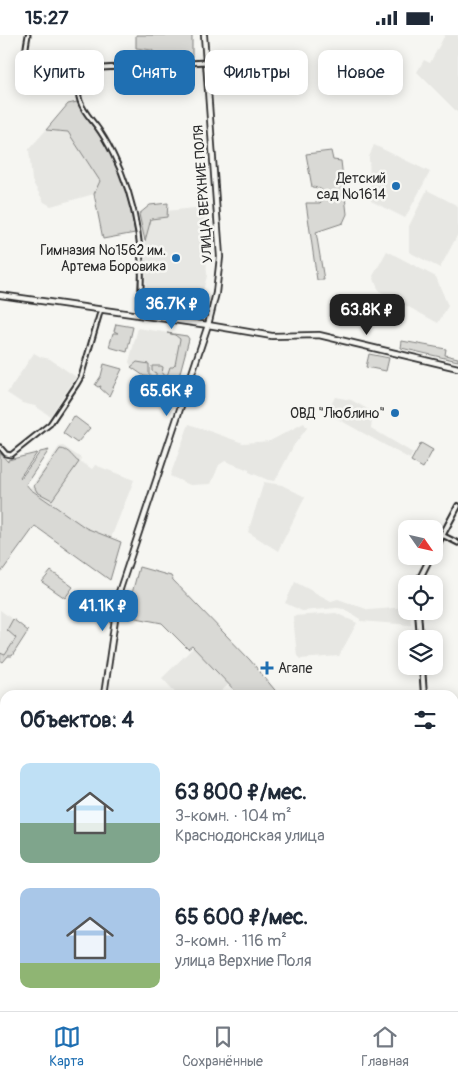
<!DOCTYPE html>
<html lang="ru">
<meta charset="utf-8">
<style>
body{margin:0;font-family:Pangolin,sans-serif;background:#f2f2f3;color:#1f2937;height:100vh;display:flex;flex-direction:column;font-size:19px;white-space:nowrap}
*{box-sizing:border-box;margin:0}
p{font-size:16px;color:#747a83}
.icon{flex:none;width:28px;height:28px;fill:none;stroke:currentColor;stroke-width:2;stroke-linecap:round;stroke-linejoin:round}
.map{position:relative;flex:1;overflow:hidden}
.drawer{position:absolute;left:0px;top:655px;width:459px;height:321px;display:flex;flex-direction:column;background:#fff;border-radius:15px 15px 0 0;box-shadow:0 2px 12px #0003}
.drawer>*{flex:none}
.top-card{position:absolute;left:15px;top:15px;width:429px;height:45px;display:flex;gap:10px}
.needle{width:32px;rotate:124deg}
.controls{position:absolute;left:398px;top:485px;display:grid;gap:10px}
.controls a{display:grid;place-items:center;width:45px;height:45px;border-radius:10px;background:#fff;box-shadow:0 2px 12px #0003;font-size:25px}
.price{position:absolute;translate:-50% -42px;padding:0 11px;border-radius:10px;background:#1f6fb2;color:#fff;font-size:16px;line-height:32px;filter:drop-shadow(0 1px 2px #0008)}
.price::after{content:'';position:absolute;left:50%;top:30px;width:15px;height:11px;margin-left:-8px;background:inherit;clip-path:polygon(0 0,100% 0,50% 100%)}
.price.active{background:#222;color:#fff}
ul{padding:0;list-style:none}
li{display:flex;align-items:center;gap:15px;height:125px;padding:0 20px}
li span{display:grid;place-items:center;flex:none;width:140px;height:100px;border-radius:10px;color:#555}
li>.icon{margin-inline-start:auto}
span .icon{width:60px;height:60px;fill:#fffc;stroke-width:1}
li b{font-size:21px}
h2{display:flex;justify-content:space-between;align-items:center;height:60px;padding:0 20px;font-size:21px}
.tag{padding:0 18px;border-radius:10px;background:#fff;box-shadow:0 2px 12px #0003;font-size:18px;line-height:45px}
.tag.active{background:#1f6fb2;color:#fff}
.status{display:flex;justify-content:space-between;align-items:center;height:35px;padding:0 25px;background:#fff;direction:ltr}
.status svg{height:14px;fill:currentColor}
.dock{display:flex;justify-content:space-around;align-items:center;height:70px;border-top:1px solid #e0e1e3;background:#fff;font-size:14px;color:#747a83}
.dock a{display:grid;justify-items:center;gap:2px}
.dock .active{color:#1f6fb2}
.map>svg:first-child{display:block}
.built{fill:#e7e7e3}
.green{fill:#d9d9d5;stroke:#828280}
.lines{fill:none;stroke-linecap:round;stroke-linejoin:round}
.minor-casing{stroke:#2b2b2b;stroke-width:7}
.tertiary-casing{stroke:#2b2b2b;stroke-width:8}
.secondary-casing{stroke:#2b2b2b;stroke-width:8}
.minor{stroke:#f6f6f2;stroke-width:3}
.tertiary{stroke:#f6f6f2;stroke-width:4}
.secondary{stroke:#f6f6f2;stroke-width:4.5}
.poi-dot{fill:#1f6fb2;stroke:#f6f6f2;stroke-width:2}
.labels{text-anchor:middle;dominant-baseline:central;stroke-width:5;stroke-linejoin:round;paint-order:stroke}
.poi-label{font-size:14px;fill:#2b2b2b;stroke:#f6f6f2;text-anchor:end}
.street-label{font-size:14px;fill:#2b2b2b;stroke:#f6f6f2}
</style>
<div class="status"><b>15:27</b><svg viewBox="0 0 49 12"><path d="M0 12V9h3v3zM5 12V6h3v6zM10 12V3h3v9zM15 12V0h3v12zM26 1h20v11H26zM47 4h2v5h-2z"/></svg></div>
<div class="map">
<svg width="458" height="976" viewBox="0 0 458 976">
<rect width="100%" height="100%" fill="#f6f6f2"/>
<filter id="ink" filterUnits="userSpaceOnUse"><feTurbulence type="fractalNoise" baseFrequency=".02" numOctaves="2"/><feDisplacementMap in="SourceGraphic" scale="10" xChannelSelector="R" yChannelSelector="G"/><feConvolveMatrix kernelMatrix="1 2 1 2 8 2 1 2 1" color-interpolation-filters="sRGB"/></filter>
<g filter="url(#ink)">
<g class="built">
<path d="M445 0H458V78L417 37 424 25 430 28Z"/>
<path d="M46 95 68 97 100 146 94 159 51 171 44 167 32 146 29 114Z"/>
<path d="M374 110 430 137 405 183 371 166 369 122Z"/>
<path d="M427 155 458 171V199L440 233 409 217V191Z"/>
<path d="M204 172 207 241 199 271 194 273 170 270 171 260 154 259 146 257 145 206 151 184 166 176Z"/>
<path d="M387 216 436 242 448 271 438 288 379 256 373 241Z"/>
<path d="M138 293 187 301 189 307 178 345 144 341 131 331 129 327Z"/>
<path d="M34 318 41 322 50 324 76 342 50 381 35 371 22 368 7 358Z"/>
<path d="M335 362 351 365 373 377 371 393 413 418 410 424 327 378Z"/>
<path d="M304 388 307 393 294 410 275 446 268 445 249 437V435L225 426 219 430 211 449 190 450 170 441 189 389 243 408 270 406Z"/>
<path d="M63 411 81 423 80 426 92 434 95 430 134 445 111 503 86 493 30 454 59 412Z"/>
<path d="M264 447 282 450 305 462 278 516 248 497Z"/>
<path d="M295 547 331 566 338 564 369 575 406 572V576H410L411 590 360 586V584L344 574 337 573 302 576 285 568Z"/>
<path d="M0 575 28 596 12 621H8L3 627 0 625Z"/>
<path d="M336 578 357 588 339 621 300 624 297 621 293 581Z"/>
<path d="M194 612 229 649 217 660H178L162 643Z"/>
<path d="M0 825 5 826V954H0Z"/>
<path d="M80 971H164L158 976H79Z"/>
</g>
<g class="green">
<path d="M136 0H192V22L184 27 162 28 161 23 152 15 136 13Z"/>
<path d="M77 67C87 85 101 101 111 120 123 143 131 172 135 198L103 204 94 159 100 146 68 97 46 95 68 69Z"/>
<path d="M331 116 333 125 341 126 347 179 343 188 316 197 324 245H317L306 168H320L325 162C324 154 319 153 312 152L306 119Z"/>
<path d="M168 168 167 182 151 184 145 206 139 179 150 170Z"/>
<path d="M116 289 133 292 127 317 109 312 113 298H118L114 296Z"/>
<path d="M167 298 187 301 189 304 178 345 144 341 131 332 137 327 149 329V340L156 341V338L152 336V331H161L163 332 162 339 167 341 170 332H173L175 330 180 304 175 300Z"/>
<path d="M402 306 446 314 445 320 458 323V326L401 313Z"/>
<path d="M369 319 389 323 386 336 366 332Z"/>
<path d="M104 329 122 334 109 361 100 353 101 351 98 352 95 350 101 341Z"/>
<path d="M74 381 90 393 77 408 63 398Z"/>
<path d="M421 408 433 415 423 433 411 426Z"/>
<path d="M60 414C70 414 73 424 79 427L52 465 37 457 34 451Z"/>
<path d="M49 415 26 449 30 454 86 493 121 507 110 545 35 491 0 539V418L8 427V425L37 418 20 442 21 443 40 417Z"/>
<path d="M139 532 171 541 173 545 250 625 279 660H239L192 611 188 614 162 588 126 581Z"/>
<path d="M51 536 73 552 65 563 42 547Z"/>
<path d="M13 584 28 596 12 621H8L3 627 0 625V618L5 620 16 603 7 595Z"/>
<path d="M454 898 458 903V976H361L366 971H454Z"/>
</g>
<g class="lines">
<g class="minor-casing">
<g id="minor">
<path d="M28 0C27 7 23 21 28 27 35 37 74 37 85 34L206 27"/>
<path d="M78 36C77 46 77 57 80 66 83 76 91 84 97 92 103 100 108 109 113 119 137 166 147 227 138 280"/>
<path d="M0 412 6 419 11 420 50 389 77 349 81 342 101 274"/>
<path d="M442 500 458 508"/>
<path d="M20 976V971"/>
</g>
</g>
<g class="tertiary-casing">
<g id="tertiary">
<path d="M434 516 458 471"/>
<path d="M417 549 431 521"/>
<path d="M418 576 420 604"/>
<path d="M422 631 424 660"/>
<path d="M454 717 458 711"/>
<path d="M454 864 458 868"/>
<path d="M311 971 315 976"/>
</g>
</g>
<g class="secondary-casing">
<g id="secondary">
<path d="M0 260 208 290 272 301 319 300 458 333"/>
<path d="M104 660 119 557 208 290 216 258 220 222 204 0"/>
<path d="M0 768H5"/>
</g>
</g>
<use href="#minor" class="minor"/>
<use href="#tertiary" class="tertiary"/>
<use href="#secondary" class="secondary"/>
</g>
</g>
<g class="poi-dot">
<circle cx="396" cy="151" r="5"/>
<circle cx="176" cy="223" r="5"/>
<circle cx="395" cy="378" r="5"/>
<path d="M264.5 625.5h5v5h5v5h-5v5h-5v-5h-5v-5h5z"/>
</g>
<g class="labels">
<g class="poi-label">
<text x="386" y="143">Детский<tspan x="386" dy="16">сад №1614</tspan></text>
<text x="166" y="215">Гимназия №1562 им.<tspan x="166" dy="16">Артема Боровика</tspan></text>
<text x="385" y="378">ОВД "Люблино"</text>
<text x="278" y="633" text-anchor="start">Агапе</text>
</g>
<g class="street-label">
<text transform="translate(203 159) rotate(-94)">УЛИЦА ВЕРХНИЕ ПОЛЯ</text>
</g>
</g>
</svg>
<div class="controls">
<a><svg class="needle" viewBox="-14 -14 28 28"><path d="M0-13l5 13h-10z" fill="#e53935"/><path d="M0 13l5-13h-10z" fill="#747a83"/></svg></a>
<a><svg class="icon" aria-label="locate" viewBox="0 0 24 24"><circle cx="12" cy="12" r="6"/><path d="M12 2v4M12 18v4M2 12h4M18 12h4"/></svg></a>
<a><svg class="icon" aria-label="layers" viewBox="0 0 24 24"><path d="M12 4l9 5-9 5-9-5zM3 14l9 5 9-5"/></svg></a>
</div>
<b class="price" style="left:172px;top:295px">36.7K ₽</b>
<b class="price active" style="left:367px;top:301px">63.8K ₽</b>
<b class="price" style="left:167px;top:382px">65.6K ₽</b>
<b class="price" style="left:103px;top:597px">41.1K ₽</b>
<div class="top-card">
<a class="tag">Купить</a>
<a class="tag active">Снять</a>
<a class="tag">Фильтры</a>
<a class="tag">Новое</a>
</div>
<section class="drawer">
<h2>Объектов: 4<svg class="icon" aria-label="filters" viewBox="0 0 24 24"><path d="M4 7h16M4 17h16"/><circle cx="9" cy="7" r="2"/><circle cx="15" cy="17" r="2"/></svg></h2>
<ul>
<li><span style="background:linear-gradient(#bfe0f5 60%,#7fa58c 0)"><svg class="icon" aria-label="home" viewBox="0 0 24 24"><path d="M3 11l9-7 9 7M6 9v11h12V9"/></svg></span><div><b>63 800 ₽/мес.</b><p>3-комн. · 104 m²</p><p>Краснодонская улица</p></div></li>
<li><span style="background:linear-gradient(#a9c7e8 75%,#8fb573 0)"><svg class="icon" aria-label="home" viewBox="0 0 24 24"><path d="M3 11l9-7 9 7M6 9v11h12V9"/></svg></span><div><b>65 600 ₽/мес.</b><p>3-комн. · 116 m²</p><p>улица Верхние Поля</p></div></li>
</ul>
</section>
</div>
<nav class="dock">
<a class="active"><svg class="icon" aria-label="map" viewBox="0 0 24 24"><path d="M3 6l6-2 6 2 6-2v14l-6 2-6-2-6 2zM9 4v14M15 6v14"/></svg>Карта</a>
<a><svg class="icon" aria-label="saved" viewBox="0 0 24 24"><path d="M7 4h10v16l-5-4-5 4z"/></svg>Сохранённые</a>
<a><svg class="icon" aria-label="home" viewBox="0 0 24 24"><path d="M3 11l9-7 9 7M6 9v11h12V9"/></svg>Главная</a>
</nav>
